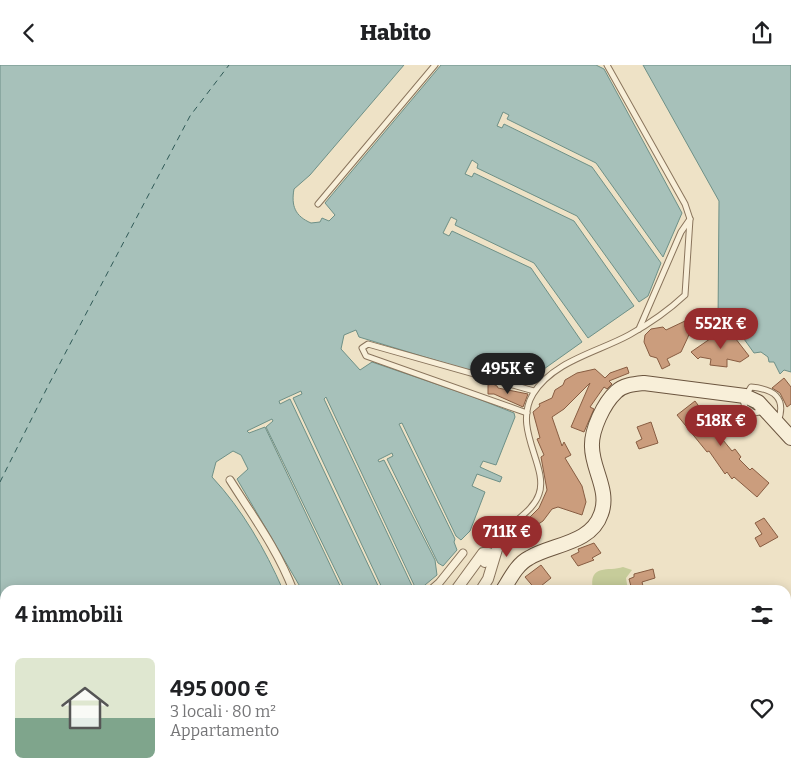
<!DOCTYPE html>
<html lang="it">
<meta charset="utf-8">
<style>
body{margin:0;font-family:Bitter,serif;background:#f6f6f6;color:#202124;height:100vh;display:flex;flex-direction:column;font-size:19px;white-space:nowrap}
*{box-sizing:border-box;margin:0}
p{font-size:16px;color:#757577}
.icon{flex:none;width:28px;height:28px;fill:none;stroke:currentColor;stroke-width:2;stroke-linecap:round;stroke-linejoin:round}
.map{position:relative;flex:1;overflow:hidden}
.details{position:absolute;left:0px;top:520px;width:791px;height:196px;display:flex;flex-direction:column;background:#fff;border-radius:15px 15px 0 0;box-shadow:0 2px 12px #0003}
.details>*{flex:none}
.price{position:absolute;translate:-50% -42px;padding:0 11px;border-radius:18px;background:#972d2e;color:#fff;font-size:16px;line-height:32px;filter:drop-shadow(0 1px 2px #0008)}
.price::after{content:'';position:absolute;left:50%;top:30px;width:15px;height:11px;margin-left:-8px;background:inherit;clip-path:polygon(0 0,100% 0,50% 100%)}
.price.current{background:#222;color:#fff}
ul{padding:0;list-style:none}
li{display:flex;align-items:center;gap:15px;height:125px;padding:0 15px}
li+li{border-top:1px solid #e0e0e0}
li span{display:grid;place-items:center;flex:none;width:140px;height:100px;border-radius:8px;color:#555}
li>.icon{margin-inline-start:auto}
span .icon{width:60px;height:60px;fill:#fffc;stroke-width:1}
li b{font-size:21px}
h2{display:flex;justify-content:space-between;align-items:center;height:60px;padding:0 15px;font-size:21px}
header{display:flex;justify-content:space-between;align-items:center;height:65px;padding:0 15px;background:#fff;font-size:22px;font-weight:800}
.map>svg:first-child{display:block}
.green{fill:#c6cc9a}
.water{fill:#a7c1ba;stroke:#6e9087}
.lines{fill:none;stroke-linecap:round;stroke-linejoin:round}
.ferry{stroke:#2f5956;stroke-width:1;stroke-dasharray:6 5;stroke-linecap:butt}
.building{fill:#cb9d7d;stroke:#885d42}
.service-casing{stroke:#89745c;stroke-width:7}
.pedestrian-casing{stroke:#89745c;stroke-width:9}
.minor-casing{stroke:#89745c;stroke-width:12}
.secondary-casing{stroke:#6b553f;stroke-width:16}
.primary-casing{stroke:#574230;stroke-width:17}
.service{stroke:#f8efd9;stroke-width:5}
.pedestrian{stroke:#f8efd9;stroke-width:7}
.minor{stroke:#f8efd9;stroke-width:10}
.secondary{stroke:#f8efd9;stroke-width:14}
.primary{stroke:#f0d69f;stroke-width:15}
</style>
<header><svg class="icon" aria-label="back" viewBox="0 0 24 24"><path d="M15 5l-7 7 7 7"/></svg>Habito<svg class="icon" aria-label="share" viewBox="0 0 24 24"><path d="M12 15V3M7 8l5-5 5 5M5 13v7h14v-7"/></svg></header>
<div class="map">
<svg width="791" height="716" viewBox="0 0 791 716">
<rect width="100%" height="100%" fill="#eee2c6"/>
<path class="green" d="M623 502 632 505 626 513 628 525H593C588 498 609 507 623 502Z"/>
<g class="water">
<path d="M0 0H404L310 110 294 124C291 141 295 151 311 158L320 157 322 153 329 156 335 150 325 138 441 0H596L604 4 682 148 663 192 596 98 507 54 509 50 503 47 497 61 502 63 504 59 592 102 661 198 648 231 639 237 577 151 477 103 478 99 472 95 465 109 472 112 474 108 574 156 634 241 588 273 534 198 455 160 457 155 451 152 443 168 449 171 452 166 531 203 582 277 520 321 359 272 356 265 344 270 341 284 360 305 372 297 471 331 514 348 515 352 496 400 483 396 480 402 502 412 500 417 477 409 472 421 485 427 470 466 461 475 456 471 402 358 399 359 455 474 454 477 457 485 443 501 438 498 387 394 393 391 392 388 378 395 379 397 384 395 435 495 437 510 419 525 415 522 326 332 324 334 413 523 383 525 293 333 302 329 301 326 279 336 280 339 290 334 380 525H345L266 362 273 356 272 354 247 366 249 368 265 362 342 525H302L237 414 248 404 241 390 233 386 216 397 212 412C242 444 265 484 283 525H5V640L0 638Z"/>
<path d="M643 0H791V307L784 305 780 309 774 297H769L768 292 761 287 754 288 739 267 734 269 729 263 718 258 719 136Z"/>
</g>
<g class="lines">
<path class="ferry" d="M0 417 48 321 190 51 229 0"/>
</g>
<g class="building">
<path d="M685 256V262L690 266 688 272 681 287 667 294 670 300 662 304 657 293 650 291 644 277 645 270 651 264 663 262 666 265Z"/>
<path d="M720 267 729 271 732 269 749 291 740 297 727 294V302L710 300 711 294 700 292 698 294 691 287Z"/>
<path d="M627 302 629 308 609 316 612 319 607 324 604 322 590 342 594 344 584 367 571 362 590 318 564 344 552 352 562 381 564 377 571 390 565 393 582 421 586 437 582 450 558 442 552 444 543 456 529 465 524 458 539 443 547 425 541 392 544 390 537 374 540 373 533 347 540 341 539 339 552 333 555 325 563 320 565 315 577 308 595 304 605 313 610 308Z"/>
<path d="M784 313 791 322V339L787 342 780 328 772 323Z"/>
<path d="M493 319 497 321 498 323 528 329 523 342 494 329H488V320Z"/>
<path d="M695 336 706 351 722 352 725 361 720 365 726 372 723 375 732 386 735 384 741 392 739 394 750 405 752 403 769 418 757 432 734 412 732 414 727 407 725 409 709 386 707 387 677 350Z"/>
<path d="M651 357 658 378 639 384 636 377 642 374 637 362Z"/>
<path d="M764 453 778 472 760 482 755 473 762 469 755 458Z"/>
<path d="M594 478 601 488 592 493 594 495 578 501 571 491 579 487 578 484Z"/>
<path d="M541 500 551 513 536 525 525 512Z"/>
<path d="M653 504 655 513 642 517 644 525H632L629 514 634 512V509Z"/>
</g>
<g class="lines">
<g class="service-casing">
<g id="service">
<path d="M318 139 435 0"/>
<path d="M639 264 681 167 690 154"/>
<path d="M766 346 754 348 745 342 743 335 751 322C773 324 787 332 778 357"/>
<path d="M527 348 366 291 362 283 368 279 534 326"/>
<path d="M501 471C512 456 533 447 539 429 549 402 512 364 533 329 553 296 598 287 629 270 649 259 669 245 685 230L690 154 685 139 607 0"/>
<path d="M87 711 112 716"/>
<path d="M146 716 162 711"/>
<path d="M209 716 212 711"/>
</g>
</g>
<g class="pedestrian-casing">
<g id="pedestrian">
<path d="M230 415C252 450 278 485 293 525"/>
<path d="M431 525 439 518 463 488"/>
<path d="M0 647 5 649"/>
<path d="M0 697H5"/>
<path d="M786 698 791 706"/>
</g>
</g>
<g class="minor-casing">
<g id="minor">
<path d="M456 525 483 488H489L491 492 485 497 481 491"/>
<path d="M481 525 488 514 501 471"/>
<path d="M0 670 5 674"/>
<path d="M4 716 5 710"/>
<path d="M19 716 22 711"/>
<path d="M270 716 272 711"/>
<path d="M612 716 615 711"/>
</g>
</g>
<g class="secondary-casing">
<g id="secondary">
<path d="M503 525C510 514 517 499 529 493 552 479 591 479 601 449 610 426 592 404 592 382 591 365 604 338 616 327 623 320 634 319 644 318L745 331 758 337 791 373"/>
<path d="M372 716 375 711"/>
</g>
</g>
<g class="primary-casing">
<g id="primary">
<path d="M786 651 791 650"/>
<path d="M748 716 749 711"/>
</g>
</g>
<use href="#service" class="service"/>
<use href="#pedestrian" class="pedestrian"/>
<use href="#minor" class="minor"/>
<use href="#secondary" class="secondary"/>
<use href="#primary" class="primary"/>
</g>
</svg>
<b class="price" style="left:721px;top:285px">552K €</b>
<b class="price current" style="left:508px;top:330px">495K €</b>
<b class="price" style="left:721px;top:382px">518K €</b>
<b class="price" style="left:507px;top:493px">711K €</b>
<section class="details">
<h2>4 immobili<svg class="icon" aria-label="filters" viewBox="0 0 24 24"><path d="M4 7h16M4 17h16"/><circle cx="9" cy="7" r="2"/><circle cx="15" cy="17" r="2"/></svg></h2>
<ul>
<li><span style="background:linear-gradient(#dfe7d0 60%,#7fa58c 0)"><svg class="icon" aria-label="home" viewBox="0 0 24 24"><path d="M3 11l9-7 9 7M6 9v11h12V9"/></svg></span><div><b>495 000 €</b><p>3 locali · 80 m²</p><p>Appartamento</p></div><svg class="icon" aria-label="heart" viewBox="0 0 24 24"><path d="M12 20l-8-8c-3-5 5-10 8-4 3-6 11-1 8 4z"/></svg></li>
</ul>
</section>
</div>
